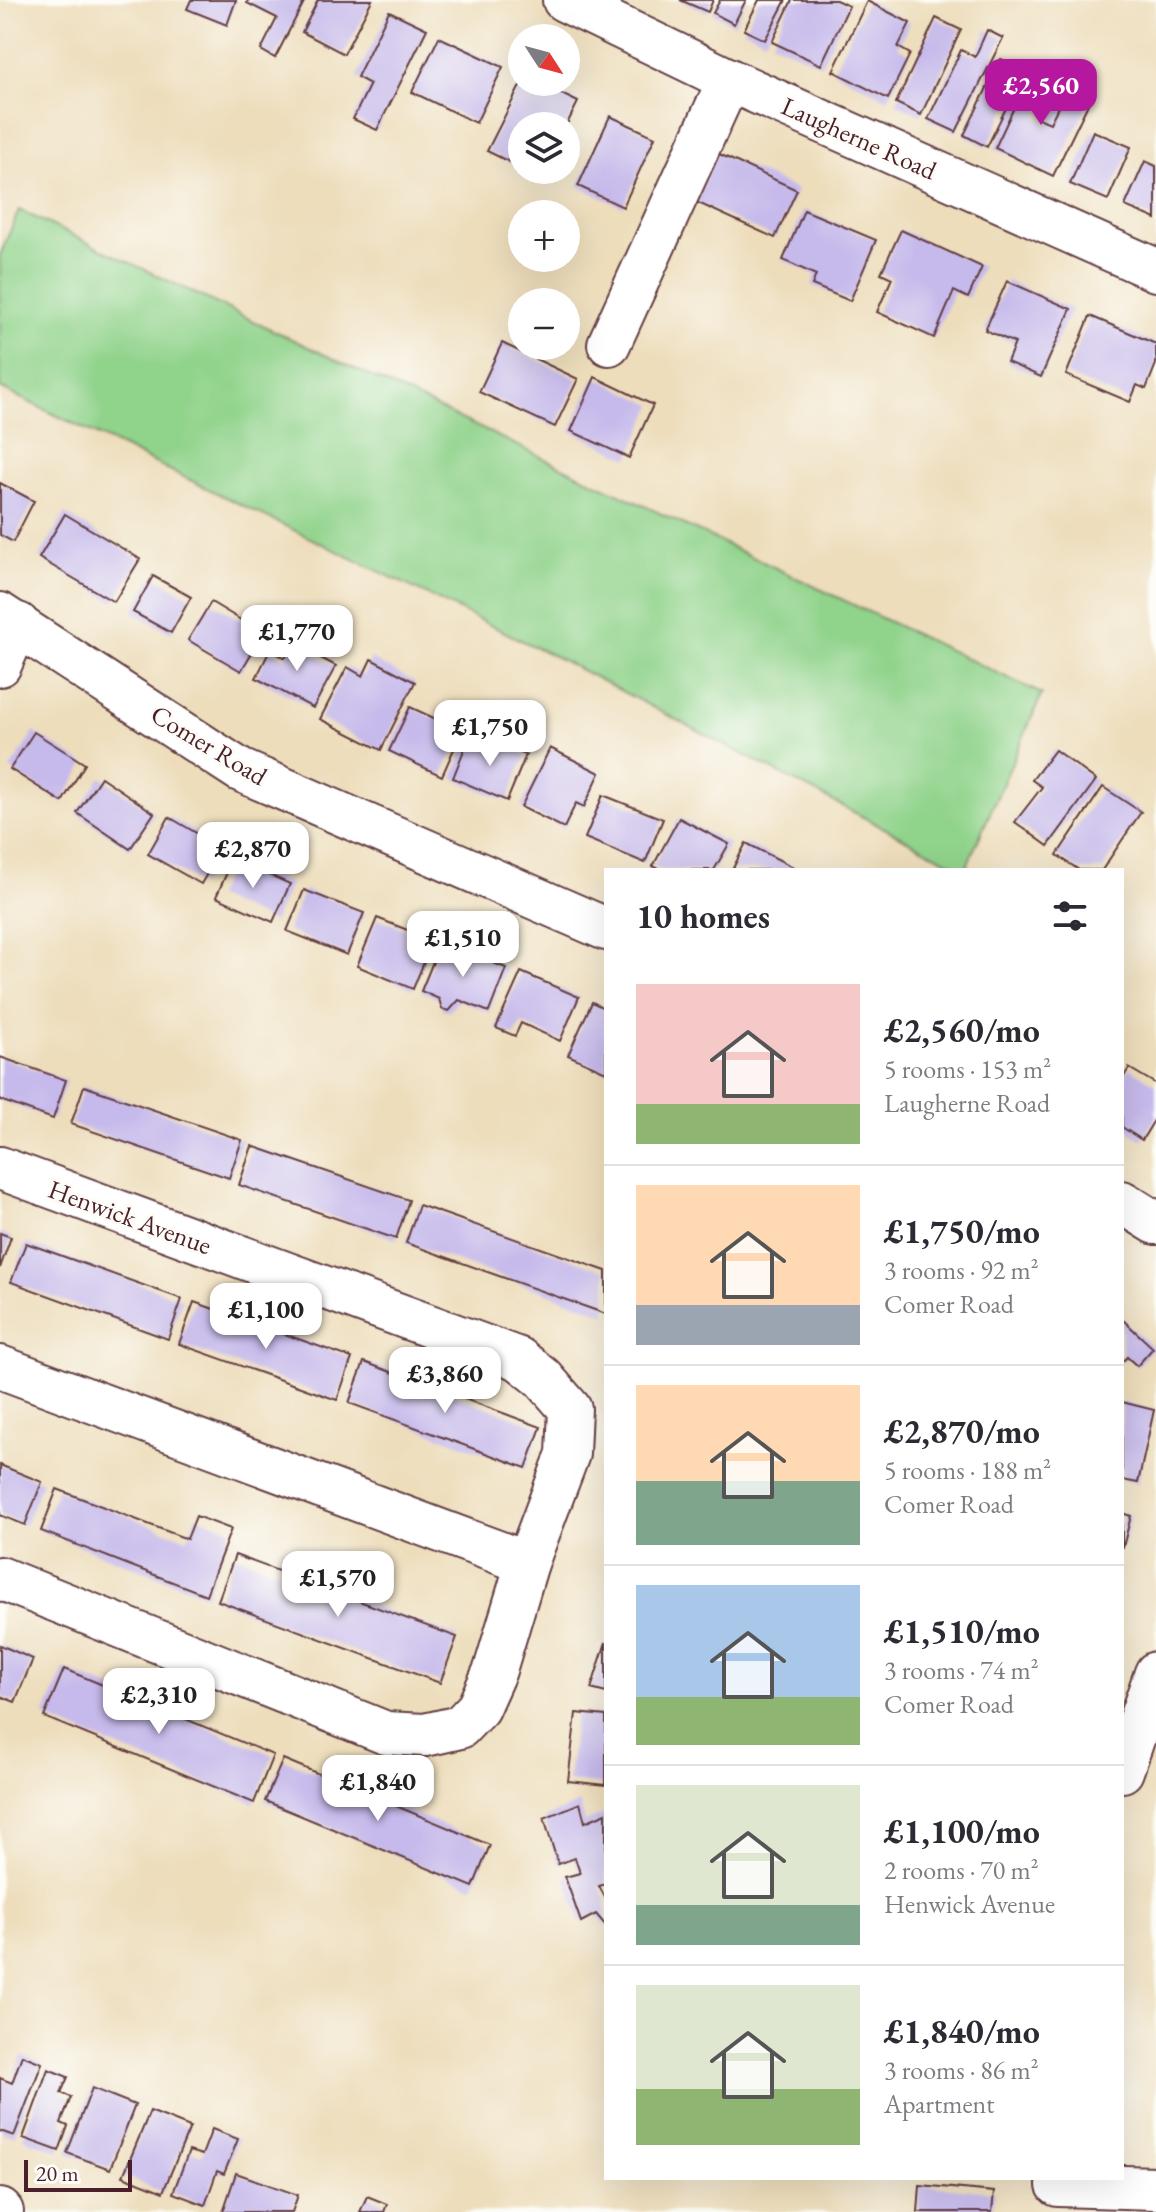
<!DOCTYPE html>
<meta charset="utf-8">
<style>
body{margin:0;font-family:"EB Garamond",serif;background:#f2f2f3;color:#2b2b33;height:100vh;display:flex;flex-direction:column;font-size:30px;white-space:nowrap}
*{box-sizing:border-box;margin:0}
p{font-size:26px;color:#7c7c81}
.icon{flex:none;width:44px;height:44px;fill:none;stroke:currentColor;stroke-width:2;stroke-linecap:round;stroke-linejoin:round}
.map{position:relative;flex:1;overflow:hidden}
.drawer{position:absolute;left:604px;top:868px;width:520px;height:1312px;display:flex;flex-direction:column;background:#fff;border-radius:0px;box-shadow:0 8px 32px #0002}
.drawer>*{flex:none}
.needle{width:52px;rotate:126deg}
.buttons{position:absolute;left:508px;top:24px;display:grid;gap:16px}
.buttons a{display:grid;place-items:center;width:72px;height:72px;border-radius:50%;background:#fff;box-shadow:0 8px 32px #0002;font-size:40px}
.scale{position:absolute;left:24px;bottom:20px;width:108px;box-sizing:border-box;padding-left:8px;border:4px solid #4a1f2b;border-top:0;font-size:22px;line-height:28px;white-space:nowrap;color:#4a1f2b;-webkit-text-stroke:6px #fdfcf7;paint-order:stroke}
.price{position:absolute;translate:-50% -68px;padding:0 18px;border-radius:16px;background:#fff;color:#222;font-size:26px;line-height:52px;filter:drop-shadow(0 2px 4px #0008)}
.price::after{content:'';position:absolute;left:50%;top:48px;width:24px;height:18px;margin-left:-12px;background:inherit;clip-path:polygon(0 0,100% 0,50% 100%)}
.price.current{background:#b5179e;color:#fff}
ul{padding:0;list-style:none}
li{display:flex;align-items:center;gap:24px;height:200px;padding:0 32px}
li+li{border-top:2px solid #e1e1e2}
li span{display:grid;place-items:center;flex:none;width:224px;height:160px;border-radius:0px;color:#555}
li>.icon{margin-inline-start:auto}
span .icon{width:96px;height:96px;fill:#fffc;stroke-width:1}
li b{font-size:34px}
h2{display:flex;justify-content:space-between;align-items:center;height:96px;padding:0 32px;font-size:34px}
.map>svg:first-child{display:block}
.green{fill:#90d38b;stroke:#6d795b;stroke-width:2}
.building{fill:#c6b9eb}
.lines{fill:none;stroke-linecap:round;stroke-linejoin:round}
.minor-casing{stroke:#623c41;stroke-width:46}
.major-casing{stroke:#623c41;stroke-width:48}
.minor{stroke:#fff;stroke-width:42}
.major{stroke:#fff;stroke-width:44}
.labels{text-anchor:middle;dominant-baseline:central;stroke-width:6;stroke-linejoin:round;paint-order:stroke}
.street-label{font-size:26px;fill:#4a1f2b;stroke:#fdfcf7}
</style>
<div class="map">
<svg width="1156" height="2212" viewBox="0 0 1156 2212">
<rect width="100%" height="100%" fill="#fdfcf7"/>
<filter id="ink" filterUnits="userSpaceOnUse"><feTurbulence type="fractalNoise" baseFrequency=".0125" numOctaves="2"/><feDisplacementMap in="SourceGraphic" scale="16" xChannelSelector="R" yChannelSelector="G"/><feConvolveMatrix kernelMatrix="1 2 1 2 8 2 1 2 1" color-interpolation-filters="sRGB"/></filter>
<filter id="wash" filterUnits="userSpaceOnUse"><feTurbulence type="fractalNoise" baseFrequency=".006" numOctaves="4" result="noise"/><feDisplacementMap in="SourceGraphic" scale="32" xChannelSelector="R" yChannelSelector="G"/><feGaussianBlur stdDeviation="1.8" result="paint"/><feColorMatrix in="noise" values="0 0 0 0 0 0 0 0 0 0 0 0 0 0 0 0 0 1.4 0 .05"/><feComposite in="paint" operator="in"/></filter>
<g filter="url(#wash)">
<rect width="100%" height="100%" fill="#edddbb"/>
<path class="green" d="M19 210 1042 694 965 870 558 658 0 388V255Z"/>
<g id="blocks">
<g class="building">
<path d="M191 0H236L227 25 187 9Z"/>
<path d="M248 0H305L275 58 261 50 277 18 247 3Z"/>
<path d="M318 0H372L344 54 302 32Z"/>
<path d="M680 0H713L708 12Z"/>
<path d="M720 0H746L734 24 713 13Z"/>
<path d="M759 0H786L765 40 744 30Z"/>
<path d="M792 0H836L849 6 821 65 772 42Z"/>
<path d="M867 1 910 23 898 47 910 54 888 99 833 71Z"/>
<path d="M389 11 427 29 377 130 353 119 370 84 357 77Z"/>
<path d="M936 18 961 30 921 115 896 103Z"/>
<path d="M987 30 1003 38 956 132 928 119 961 50 975 57Z"/>
<path d="M439 37 503 67 476 123 412 92Z"/>
<path d="M1001 59 1018 68 1003 99 1009 102 987 147 964 135Z"/>
<path d="M1031 71 1053 82 1036 117 1050 123 1066 91 1089 102 1053 176 995 148Z"/>
<path d="M522 82H537L578 102 566 126H522V168L487 151Z"/>
<path d="M610 116 655 137 623 207 578 186Z"/>
<path d="M1093 131 1131 147 1108 200 1070 184Z"/>
<path d="M717 153 797 190 775 238 696 202Z"/>
<path d="M1145 161 1156 166V219L1125 206Z"/>
<path d="M804 210 876 240 850 301 812 285 816 275 783 260Z"/>
<path d="M901 230 982 267 968 298 954 291 934 338 877 312 892 278 881 273Z"/>
<path d="M1007 281 1071 309 1041 377 1007 362 1015 343 985 330Z"/>
<path d="M1090 316 1156 344V364L1146 389 1137 385 1130 402 1066 375Z"/>
<path d="M502 343 578 379 555 427 479 392Z"/>
<path d="M595 377 653 405 629 458 571 431Z"/>
<path d="M0 483 34 501 13 542 0 535Z"/>
<path d="M65 514 140 559 114 602 39 558Z"/>
<path d="M153 576 191 597 171 633 133 612Z"/>
<path d="M211 602 241 620 248 609 270 622 241 671 188 640Z"/>
<path d="M300 642 309 645 315 655 336 666 313 708 256 678 270 650 285 658 292 645Z"/>
<path d="M371 659 415 682 381 750 320 719 347 667 363 676Z"/>
<path d="M410 707 462 731 442 776 389 751Z"/>
<path d="M34 732 85 764 62 802 10 769Z"/>
<path d="M481 737 526 755 507 801 453 778 466 745 476 749Z"/>
<path d="M550 748 600 773 584 807 576 803 564 828 521 807Z"/>
<path d="M1055 750 1096 780 1048 846 1015 822 1042 787 1032 780Z"/>
<path d="M101 777 154 813 130 849 77 813Z"/>
<path d="M1103 787 1141 812 1102 870H1079L1057 855Z"/>
<path d="M603 795 663 819 645 863 585 838Z"/>
<path d="M169 817 222 848 201 884 148 854Z"/>
<path d="M679 818 729 844 714 870H661L653 866Z"/>
<path d="M746 843 799 870H732Z"/>
<path d="M233 859 290 884 273 922 216 897Z"/>
<path d="M304 890 364 913 347 955 287 931Z"/>
<path d="M377 918 433 940 413 989 357 966Z"/>
<path d="M441 942 506 968 489 1012 459 1000 449 1011 442 1009 439 999 421 991Z"/>
<path d="M521 972 579 997 560 1041 521 1023 515 1036 496 1028Z"/>
<path d="M592 1002 606 1009V1072L568 1055Z"/>
<path d="M0 1057 66 1080 53 1119 0 1100Z"/>
<path d="M1129 1068 1156 1084V1117L1142 1140 1122 1127V1080Z"/>
<path d="M84 1086 242 1140 229 1178 71 1124Z"/>
<path d="M252 1146 409 1200 396 1239 239 1185Z"/>
<path d="M419 1205 606 1271V1314L406 1243Z"/>
<path d="M0 1233 11 1237 0 1268Z"/>
<path d="M26 1243 182 1299 168 1339 11 1282Z"/>
<path d="M194 1302 352 1358 337 1400 179 1344Z"/>
<path d="M1122 1319 1153 1348 1137 1366 1127 1357 1122 1362Z"/>
<path d="M364 1362 541 1427 526 1468 349 1403Z"/>
<path d="M1122 1402 1154 1410 1138 1483 1122 1480Z"/>
<path d="M0 1465 42 1482 25 1525 0 1515Z"/>
<path d="M57 1489 187 1539 196 1516 231 1529 206 1595 41 1531Z"/>
<path d="M1122 1513 1131 1516 1123 1547H1122Z"/>
<path d="M235 1555 457 1637 440 1683 218 1601Z"/>
<path d="M606 1642V1693L591 1689Z"/>
<path d="M0 1645 33 1659 15 1702 0 1696Z"/>
<path d="M64 1669 273 1755 254 1803 44 1717Z"/>
<path d="M576 1713 606 1716V1785L568 1781Z"/>
<path d="M283 1759 490 1845 473 1887 265 1801Z"/>
<path d="M580 1803 585 1822 606 1813V1884L599 1886 606 1899V1926L596 1914 581 1922 565 1877 580 1873 575 1858 558 1864 544 1818Z"/>
<path d="M22 2055 42 2063 14 2136 0 2131V2078L12 2083Z"/>
<path d="M48 2069 68 2077 61 2093 71 2097 61 2123 68 2126 59 2151 23 2138Z"/>
<path d="M92 2088 135 2105 110 2169 67 2153Z"/>
<path d="M150 2111 190 2127 163 2192 123 2176Z"/>
<path d="M212 2129 238 2139 224 2174 217 2171 205 2205 173 2193 189 2151 202 2155Z"/>
<path d="M236 2173 298 2195 292 2212H223Z"/>
<path d="M920 2185 994 2192 992 2212H918Z"/>
<path d="M367 2196 387 2204 384 2212H360Z"/>
</g>
</g>
</g>
<g filter="url(#ink)">
<use href="#blocks" fill-opacity="0" stroke="#623c41" stroke-width="2"/>
<g class="lines">
<g class="minor-casing">
<g id="minor">
<path d="M564 0 729 80 1156 270"/>
<path d="M609 344 729 80"/>
<path d="M0 614 240 770 606 929"/>
<path d="M0 665 18 624"/>
<path d="M0 1168 519 1359 543 1378 570 1409 568 1454 527 1563 495 1670 478 1708 460 1727 425 1735 386 1733 0 1578"/>
<path d="M1122 1202 1156 1223"/>
<path d="M0 1367 527 1563"/>
<path d="M1122 1771 1156 1673"/>
<path d="M1058 2185 1156 2188"/>
</g>
</g>
<g class="major-casing">
<path id="major" d="M0 2211 1 2212"/>
</g>
<use href="#minor" class="minor"/>
<use href="#major" class="major"/>
</g>
</g>
<g class="labels">
<g class="street-label">
<text transform="translate(859 138) rotate(24)">Laugherne Road</text>
<text transform="translate(209 745) rotate(31)">Comer Road</text>
<text transform="translate(130 1217) rotate(20)">Henwick Avenue</text>
</g>
</g>
</svg>
<div class="buttons">
<a><svg class="needle" viewBox="-14 -14 28 28"><path d="M0-13l5 13h-10z" fill="#e53935"/><path d="M0 13l5-13h-10z" fill="#7c7c81"/></svg></a>
<a><svg class="icon" aria-label="layers" viewBox="0 0 24 24"><path d="M12 4l9 5-9 5-9-5zM3 14l9 5 9-5"/></svg></a>
<a>+</a>
<a>−</a>
</div>
<div class="scale">20 m</div>
<b class="price current" style="left:1041px;top:127px">£2,560</b>
<b class="price" style="left:297px;top:673px">£1,770</b>
<b class="price" style="left:490px;top:768px">£1,750</b>
<b class="price" style="left:253px;top:890px">£2,870</b>
<b class="price" style="left:463px;top:979px">£1,510</b>
<b class="price" style="left:266px;top:1351px">£1,100</b>
<b class="price" style="left:445px;top:1415px">£3,860</b>
<b class="price" style="left:338px;top:1619px">£1,570</b>
<b class="price" style="left:159px;top:1736px">£2,310</b>
<b class="price" style="left:378px;top:1823px">£1,840</b>
<section class="drawer">
<h2>10 homes<svg class="icon" aria-label="filters" viewBox="0 0 24 24"><path d="M4 7h16M4 17h16"/><circle cx="9" cy="7" r="2"/><circle cx="15" cy="17" r="2"/></svg></h2>
<ul>
<li><span style="background:linear-gradient(#f6c9c9 75%,#8fb573 0)"><svg class="icon" aria-label="home" viewBox="0 0 24 24"><path d="M3 11l9-7 9 7M6 9v11h12V9"/></svg></span><div><b>£2,560/mo</b><p>5 rooms · 153 m²</p><p>Laugherne Road</p></div></li>
<li><span style="background:linear-gradient(#ffd9b3 75%,#9aa5b1 0)"><svg class="icon" aria-label="home" viewBox="0 0 24 24"><path d="M3 11l9-7 9 7M6 9v11h12V9"/></svg></span><div><b>£1,750/mo</b><p>3 rooms · 92 m²</p><p>Comer Road</p></div></li>
<li><span style="background:linear-gradient(#ffd9b3 60%,#7fa58c 0)"><svg class="icon" aria-label="home" viewBox="0 0 24 24"><path d="M3 11l9-7 9 7M6 9v11h12V9"/></svg></span><div><b>£2,870/mo</b><p>5 rooms · 188 m²</p><p>Comer Road</p></div></li>
<li><span style="background:linear-gradient(#a9c7e8 70%,#8fb573 0)"><svg class="icon" aria-label="home" viewBox="0 0 24 24"><path d="M3 11l9-7 9 7M6 9v11h12V9"/></svg></span><div><b>£1,510/mo</b><p>3 rooms · 74 m²</p><p>Comer Road</p></div></li>
<li><span style="background:linear-gradient(#dfe7d0 75%,#7fa58c 0)"><svg class="icon" aria-label="home" viewBox="0 0 24 24"><path d="M3 11l9-7 9 7M6 9v11h12V9"/></svg></span><div><b>£1,100/mo</b><p>2 rooms · 70 m²</p><p>Henwick Avenue</p></div></li>
<li><span style="background:linear-gradient(#dfe7d0 65%,#8fb573 0)"><svg class="icon" aria-label="home" viewBox="0 0 24 24"><path d="M3 11l9-7 9 7M6 9v11h12V9"/></svg></span><div><b>£1,840/mo</b><p>3 rooms · 86 m²</p><p>Apartment</p></div></li>
</ul>
</section>
</div>
